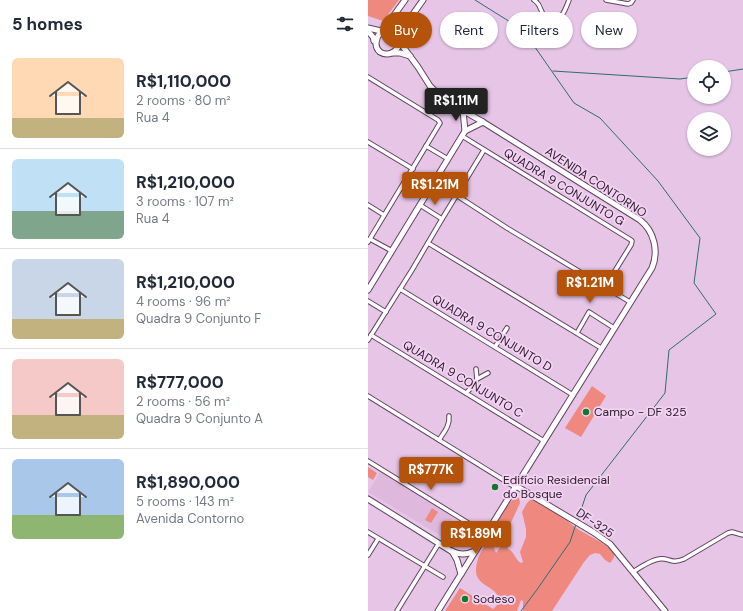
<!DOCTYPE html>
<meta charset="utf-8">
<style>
body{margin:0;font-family:"DM Sans",sans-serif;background:#f6f6f7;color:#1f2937;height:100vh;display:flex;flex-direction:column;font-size:15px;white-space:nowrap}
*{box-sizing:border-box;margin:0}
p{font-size:13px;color:#747a83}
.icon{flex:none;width:22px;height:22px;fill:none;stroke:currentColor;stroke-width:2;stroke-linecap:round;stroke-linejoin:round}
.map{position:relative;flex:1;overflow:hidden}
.side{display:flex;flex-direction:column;background:#fff;width:368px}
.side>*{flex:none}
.banner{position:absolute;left:12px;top:12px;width:303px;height:36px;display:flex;gap:8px}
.tools{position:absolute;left:319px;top:60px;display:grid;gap:8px}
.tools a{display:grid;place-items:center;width:44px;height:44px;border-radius:50%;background:#fff;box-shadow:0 1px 3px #0004;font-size:20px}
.price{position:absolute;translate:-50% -34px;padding:0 9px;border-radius:4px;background:#b45309;color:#fff;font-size:13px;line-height:26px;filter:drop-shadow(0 1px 2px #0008)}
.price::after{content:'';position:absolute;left:50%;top:24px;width:12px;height:9px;margin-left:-6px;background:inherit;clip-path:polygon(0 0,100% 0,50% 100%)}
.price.on{background:#222;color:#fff}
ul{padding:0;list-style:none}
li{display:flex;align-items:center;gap:12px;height:100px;padding:0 12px}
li+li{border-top:1px solid #e0e1e3}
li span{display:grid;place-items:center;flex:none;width:112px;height:80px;border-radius:6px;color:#555}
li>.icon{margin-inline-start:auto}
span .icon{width:48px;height:48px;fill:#fffc;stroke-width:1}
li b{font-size:17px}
h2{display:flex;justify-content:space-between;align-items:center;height:48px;padding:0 12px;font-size:17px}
.pill{padding:0 14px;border-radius:18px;background:#fff;box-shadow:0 1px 3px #0004;font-size:14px;line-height:36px}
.pill.on{background:#b45309;color:#fff}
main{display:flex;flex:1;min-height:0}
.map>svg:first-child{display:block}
.built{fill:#dfb8de}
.green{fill:#ef897f}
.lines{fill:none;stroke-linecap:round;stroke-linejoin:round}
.stream{stroke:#306b76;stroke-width:1}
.street-casing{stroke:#604460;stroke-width:5.5}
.secondary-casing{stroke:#604460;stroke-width:7}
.street{stroke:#fff;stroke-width:3.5}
.secondary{stroke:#fff;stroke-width:5}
.poi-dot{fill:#11792c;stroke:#f4d2f3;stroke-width:1.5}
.labels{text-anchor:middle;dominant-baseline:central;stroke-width:3.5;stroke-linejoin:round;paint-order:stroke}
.street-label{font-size:12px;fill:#2d212d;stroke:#f4d2f3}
.poi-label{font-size:12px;fill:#2d212d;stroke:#f4d2f3;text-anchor:start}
</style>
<main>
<section class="side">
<h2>5 homes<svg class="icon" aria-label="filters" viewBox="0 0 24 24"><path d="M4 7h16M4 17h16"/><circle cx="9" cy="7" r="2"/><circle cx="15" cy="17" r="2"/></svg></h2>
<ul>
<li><span style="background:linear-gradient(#ffd9b3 75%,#c2b280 0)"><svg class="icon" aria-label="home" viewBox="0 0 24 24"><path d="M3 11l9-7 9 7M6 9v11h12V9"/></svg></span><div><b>R$1,110,000</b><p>2 rooms · 80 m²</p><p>Rua 4</p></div></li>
<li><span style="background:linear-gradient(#bfe0f5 65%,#7fa58c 0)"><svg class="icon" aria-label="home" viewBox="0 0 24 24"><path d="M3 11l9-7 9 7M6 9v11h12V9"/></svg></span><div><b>R$1,210,000</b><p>3 rooms · 107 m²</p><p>Rua 4</p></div></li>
<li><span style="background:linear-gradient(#c9d6e8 75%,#c2b280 0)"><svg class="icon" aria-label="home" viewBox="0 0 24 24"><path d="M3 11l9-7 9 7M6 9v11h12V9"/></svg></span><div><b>R$1,210,000</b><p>4 rooms · 96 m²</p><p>Quadra 9 Conjunto F</p></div></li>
<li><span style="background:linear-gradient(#f6c9c9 70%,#c2b280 0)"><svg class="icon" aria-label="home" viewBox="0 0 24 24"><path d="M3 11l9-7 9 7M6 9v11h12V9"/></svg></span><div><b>R$777,000</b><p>2 rooms · 56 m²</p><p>Quadra 9 Conjunto A</p></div></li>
<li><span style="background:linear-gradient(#a9c7e8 70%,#8fb573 0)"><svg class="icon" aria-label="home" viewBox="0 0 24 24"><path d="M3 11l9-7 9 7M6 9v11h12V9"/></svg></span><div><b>R$1,890,000</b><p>5 rooms · 143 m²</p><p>Avenida Contorno</p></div></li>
</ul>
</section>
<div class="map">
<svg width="375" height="611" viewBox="0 0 375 611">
<rect width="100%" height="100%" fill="#e6c5e6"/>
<path class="built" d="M13 471 85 517 73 536 0 492Z"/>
<g class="green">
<path d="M0 0H31L15 21 0 16Z"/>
<path d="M224 386 238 396 213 437 197 428Z"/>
<path d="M0 467 9 473 5 480 0 477Z"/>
<path d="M148 497 151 498 152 503 141 527 127 541 126 548 128 553 137 541H139L140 549C147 552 147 560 153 563L155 562 152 552 158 537V529L154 512 159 503 165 497C174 504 184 510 194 516 200 521 205 526 211 530 218 534 242 546 246 552 248 555 245 560 242 563L237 560 232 554 227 553 222 555 216 562 184 611H155V601L153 600 149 611H77L92 588 125 609C128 607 129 605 130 602 134 588 109 587 108 572 108 569 108 565 109 563 110 556 115 549 118 543 127 528 134 508 148 497Z"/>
<path d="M64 508 70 512 63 523 57 520Z"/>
</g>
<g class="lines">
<g class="stream">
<path d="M107 0 155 30 206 103 232 118 290 181 332 238 326 283 348 314 301 350 297 393 218 495 210 519"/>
<path d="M185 71 312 79 326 77"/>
<path d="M356 72 375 69"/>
<path d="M153 611 168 591 202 542 208 524"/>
</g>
<g class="street-casing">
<g id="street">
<path d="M166 0C174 5 171 11 177 16 181 22 190 20 194 15 197 11 199 5 201 0"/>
<path d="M238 0 260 4 263 3 265 0"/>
<path d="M0 77 70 120 72 123 0 242"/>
<path d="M94 136 263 240 264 241 263 245 237 287"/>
<path d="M0 142 45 169"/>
<path d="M58 146 80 159"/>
<path d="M88 195 139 228 262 302"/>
<path d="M0 205 16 215"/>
<path d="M52 205 74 219"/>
<path d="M2 239 24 251"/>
<path d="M60 243 233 348"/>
<path d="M32 289 205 395"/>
<path d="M0 301 18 312"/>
<path d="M209 333 221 312 246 328"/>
<path d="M3 335 176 441"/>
<path d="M0 340 44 270 74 219 116 150"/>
<path d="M127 347 139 328"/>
<path d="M108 369 109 379"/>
<path d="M98 393 102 389 109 379 120 373"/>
<path d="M0 396 147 487"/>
<path d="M71 440C76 432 82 426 81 416"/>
<path d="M0 461 118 534"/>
<path d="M0 532 75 577"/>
<path d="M0 555 10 539"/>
<path d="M265 572C271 568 283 560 291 559 301 557 302 565 316 559L360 533 364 532 375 535"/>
<path d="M29 611 71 543"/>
</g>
</g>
<g class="secondary-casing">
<g id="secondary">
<path d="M0 28 13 31"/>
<path d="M16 29 37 0"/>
<path d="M0 31 5 37 6 41"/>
<path d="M30 36C18 17 0 42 12 52 20 57 30 52 31 43 32 40 31 37 31 34L55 0"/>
<path d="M31 39 36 48 50 67 62 86 75 99 115 122 272 220C286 231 291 251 284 268L70 611"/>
<path d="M24 53H32L42 56"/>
<path d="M95 111 97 131"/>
<path d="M0 290 97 131 115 122"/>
<path d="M148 486 225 532 242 544 297 611"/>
<path d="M0 499 83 551C92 555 98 555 107 551"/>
<path d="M84 551 89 560 93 574"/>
</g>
</g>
<use href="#street" class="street"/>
<use href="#secondary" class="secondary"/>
</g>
<g class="poi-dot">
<circle cx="218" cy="412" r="4"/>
<circle cx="127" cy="487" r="4"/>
<circle cx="97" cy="599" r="4"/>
</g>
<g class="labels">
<g class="street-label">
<text transform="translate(228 182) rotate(33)">AVENIDA CONTORNO</text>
<text transform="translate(196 187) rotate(31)">QUADRA 9 CONJUNTO G</text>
<text transform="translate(124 333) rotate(31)">QUADRA 9 CONJUNTO D</text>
<text transform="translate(95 379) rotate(31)">QUADRA 9 CONJUNTO C</text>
<text transform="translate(227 523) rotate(34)">DF-325</text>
</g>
<g class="poi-label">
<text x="226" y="412">Campo - DF 325</text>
<text x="135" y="480">Edifício Residencial<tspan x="135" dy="14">do Bosque</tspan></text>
<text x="105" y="599">Sodeso</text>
</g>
</g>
</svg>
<div class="tools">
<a><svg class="icon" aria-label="locate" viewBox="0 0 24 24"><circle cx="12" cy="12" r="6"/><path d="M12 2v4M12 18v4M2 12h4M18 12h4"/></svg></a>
<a><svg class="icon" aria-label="layers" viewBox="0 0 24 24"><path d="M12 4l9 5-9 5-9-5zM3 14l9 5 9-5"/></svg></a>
</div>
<b class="price on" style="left:88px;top:122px">R$1.11M</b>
<b class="price" style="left:67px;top:206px">R$1.21M</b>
<b class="price" style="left:222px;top:304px">R$1.21M</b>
<b class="price" style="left:63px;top:491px">R$777K</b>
<b class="price" style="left:108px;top:555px">R$1.89M</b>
<div class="banner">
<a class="pill on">Buy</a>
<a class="pill">Rent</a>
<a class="pill">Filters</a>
<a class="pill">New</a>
</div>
</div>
</main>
